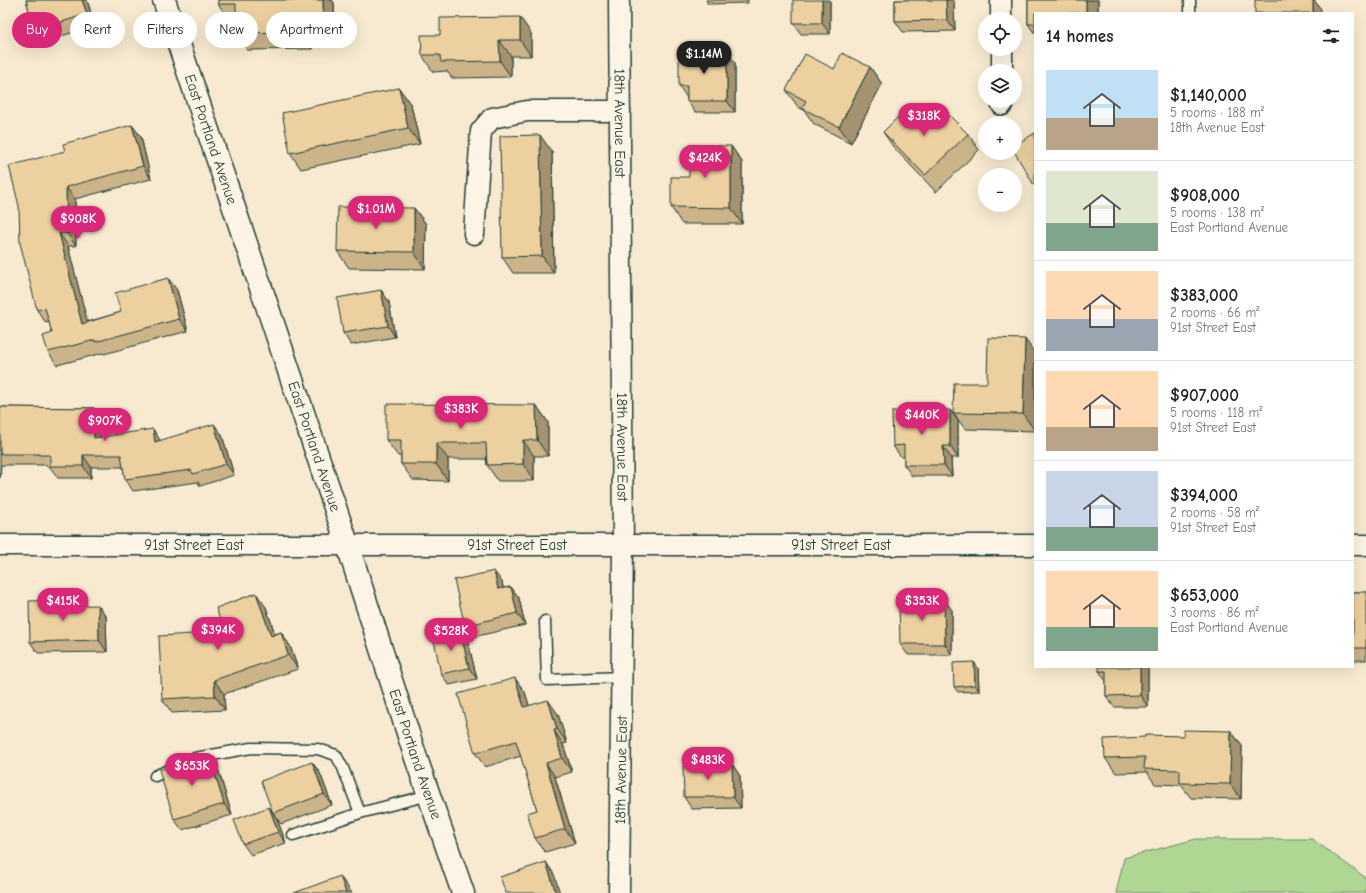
<!DOCTYPE html>
<meta charset="utf-8">
<style>
body{margin:0;font-family:"Comic Neue",sans-serif;background:#f2f2f2;color:#222;height:100vh;display:flex;flex-direction:column;font-size:15px;white-space:nowrap}
*{box-sizing:border-box;margin:0}
p{font-size:13px;color:#767676}
.icon{flex:none;width:22px;height:22px;fill:none;stroke:currentColor;stroke-width:2;stroke-linecap:round;stroke-linejoin:round}
.map{position:relative;flex:1;overflow:hidden}
.sheet{position:absolute;left:1034px;top:12px;width:320px;height:656px;display:flex;flex-direction:column;background:#fff;border-radius:0px;box-shadow:0 4px 16px #0002}
.sheet>*{flex:none}
.hud{position:absolute;left:12px;top:12px;width:380px;height:36px;display:flex;gap:8px}
.buttons{position:absolute;left:978px;top:12px;display:grid;gap:8px}
.buttons a{display:grid;place-items:center;width:44px;height:44px;border-radius:50%;background:#fff;box-shadow:0 4px 16px #0002;font-size:20px}
.price{position:absolute;translate:-50% -34px;padding:0 9px;border-radius:14px;background:#db2777;color:#fff;font-size:13px;line-height:26px;filter:drop-shadow(0 1px 2px #0008)}
.price::after{content:'';position:absolute;left:50%;top:24px;width:12px;height:9px;margin-left:-6px;background:inherit;clip-path:polygon(0 0,100% 0,50% 100%)}
.price.active{background:#222;color:#fff}
ul{padding:0;list-style:none}
li{display:flex;align-items:center;gap:12px;height:100px;padding:0 12px}
li+li{border-top:1px solid #e0e0e0}
li span{display:grid;place-items:center;flex:none;width:112px;height:80px;border-radius:0px;color:#555}
li>.icon{margin-inline-start:auto}
span .icon{width:48px;height:48px;fill:#fffc;stroke-width:1}
li b{font-size:17px}
h2{display:flex;justify-content:space-between;align-items:center;height:48px;padding:0 12px;font-size:17px}
.tag{padding:0 14px;border-radius:18px;background:#fff;box-shadow:0 4px 16px #0002;font-size:14px;line-height:36px}
.tag.active{background:#db2777;color:#fff}
.map>svg:first-child{display:block}
.green{fill:#afd793;stroke:#678a64}
.lines{fill:none;stroke-linecap:round;stroke-linejoin:round}
.lane-casing{stroke:#1f3d34;stroke-width:13}
.street-casing{stroke:#1f3d34;stroke-width:23}
.secondary-casing{stroke:#1f3d34;stroke-width:25}
.lane{stroke:#fcf5e5;stroke-width:10}
.street{stroke:#fcf5e5;stroke-width:20}
.secondary{stroke:#fcf5e5;stroke-width:22}
.wall{fill:#cbb38a;stroke:#1f3d34}
.shaded-wall{fill:#a59270;stroke:#1f3d34}
.building{fill:#ecd0a0;stroke:#1f3d34}
.labels{text-anchor:middle;dominant-baseline:central;stroke-width:3;stroke-linejoin:round;paint-order:stroke}
.street-label{font-size:15px;fill:#1f3d34;stroke:#fcf5e5}
</style>
<div class="map">
<svg width="1366" height="893" viewBox="0 0 1366 893">
<rect width="100%" height="100%" fill="#f7ead0"/>
<filter id="ink" filterUnits="userSpaceOnUse"><feTurbulence type="fractalNoise" baseFrequency=".025" numOctaves="2"/><feDisplacementMap in="SourceGraphic" scale="8" xChannelSelector="R" yChannelSelector="G"/><feConvolveMatrix kernelMatrix="1 2 1 2 8 2 1 2 1" color-interpolation-filters="sRGB"/></filter>
<g filter="url(#ink)">
<path class="green" d="M1196 839H1312L1366 878V893H1116L1124 858Z"/>
<g class="lines">
<g class="lane-casing">
<g id="lane">
<path d="M1190 0V13"/>
<path d="M545 621 547 680 622 677"/>
<path d="M155 776 195 758 251 748 318 749 336 755 343 768 360 813 429 795"/>
<path d="M293 835 360 813"/>
</g>
</g>
<g class="street-casing">
<g id="street">
<path id="s1" d="M619 0 623 545 619 893"/>
<path d="M1001 0V19"/>
<path d="M1002 49V71"/>
<path d="M1002 101V105"/>
<path d="M474 234 481 131 492 118 527 111H620"/>
<path id="s2" d="M0 545H1035"/>
<path d="M1353 545H1366"/>
</g>
</g>
<g class="secondary-casing">
<g id="secondary">
<path id="s3" d="M164 0 348 546 416 758 463 893"/>
</g>
</g>
<use href="#lane" class="lane"/>
<use href="#street" class="street"/>
<use href="#secondary" class="secondary"/>
</g>
<g class="wall">
<path d="M26 0H87L95 26 51 39 45 30 40 32 32 20Z"/>
<path d="M218 0H332L334 3 335 36 312 37V49L247 50 236 33V20H230L218 4Z"/>
<path d="M706 0H748V3L708 4Z"/>
<path d="M830 0V34H801L793 23Z"/>
<path d="M895 0H952L954 2 955 31 903 32 895 21Z"/>
<path d="M1028 0H1098V13H1035V34L1028 24Z"/>
<path d="M531 33V56H511V77L452 78 447 71 433 72 422 55 440 35Z"/>
<path d="M735 63V112H695L687 101V98L679 86Z"/>
<path d="M870 67 882 84 851 143 814 124 804 110 798 107 786 90 834 69Z"/>
<path d="M399 88 411 105 420 144 301 169 290 153Z"/>
<path d="M132 125 141 137 151 179 75 199 76 246H68L87 322 121 312 177 290 188 331 104 354 103 353 57 365 48 352 52 333 49 322 46 323 37 310 65 151Z"/>
<path d="M934 125 968 134 979 150 936 192 894 148 883 132Z"/>
<path d="M731 146 742 162V224H682L671 207 689 177Z"/>
<path d="M552 152 554 273H513L502 257Z"/>
<path d="M414 208 426 224 425 269 349 268 337 251Z"/>
<path d="M381 290 389 302 395 337 351 345 343 333Z"/>
<path d="M1035 353V431L965 429 953 413 987 383Z"/>
<path d="M536 405 548 422V456H534V481H498L487 465 486 459H448V481L413 480 401 464V456H398L386 440Z"/>
<path d="M0 407 94 408 102 419V436L161 441 222 435 234 475 200 486 198 482 133 491 125 479 123 467H91V478H58L50 467H47L46 465H1L0 478Z"/>
<path d="M958 421V458H951L952 476H912L904 465V457H901L893 446Z"/>
<path d="M502 582 503 588 511 587 519 598 525 625 473 637 465 626Z"/>
<rect x="1353" y="592" width="13" height="68"/>
<path d="M98 605 106 616 107 652 38 653 30 642Z"/>
<path d="M266 607 275 634 281 632 290 646 298 669 224 694 225 710 172 713 162 699 224 632Z"/>
<path d="M952 610V655H908L900 644Z"/>
<path d="M468 642 477 679 449 685 441 674Z"/>
<path d="M1148 667V707H1114L1106 696V681L1099 671Z"/>
<path d="M978 668 979 691 958 692 954 687Z"/>
<path d="M525 692 529 706 558 714 567 743 563 744 572 772 555 777 575 843 545 852 535 838 537 810 521 756 485 767 475 753Z"/>
<path d="M1231 731 1242 746 1241 799 1191 798 1181 785 1155 784 1147 772 1116 773 1105 758 1183 736Z"/>
<path d="M209 755 217 766 232 815 182 830 174 819Z"/>
<path d="M312 762 320 773 332 805 281 824 273 813Z"/>
<path d="M732 764 740 776 741 808 692 809 684 797Z"/>
<path d="M277 819 286 843 251 855 243 844Z"/>
</g>
<g class="shaded-wall">
<path d="M82 0H87L95 26 87 14Z"/>
<path d="M323 0H332L334 3 335 36 323 20Z"/>
<path d="M822 0H830V34L822 23Z"/>
<path d="M946 0H952L954 2 955 31 947 20Z"/>
<rect x="1086" y="0" width="12" height="13"/>
<path d="M1313 0H1314L1321 9V13H1313Z"/>
<path d="M520 17 531 33V56L520 40Z"/>
<path d="M300 20 312 37V49L301 32Z"/>
<path d="M499 40 511 56V77L500 61Z"/>
<path d="M727 51 735 63V112L727 101Z"/>
<path d="M870 67 882 84 851 143 839 127Z"/>
<path d="M399 88 411 105 420 144 408 128Z"/>
<path d="M132 125 141 137 151 179 143 166Z"/>
<path d="M540 135 552 152 554 273 542 256Z"/>
<path d="M731 146 742 162V224L731 208Z"/>
<path d="M66 187 75 199 76 246 67 233Z"/>
<path d="M414 208 426 224 425 269 414 252Z"/>
<path d="M59 233 68 246 91 336 82 324Z"/>
<path d="M168 278 177 290 188 331 179 319Z"/>
<path d="M381 290 389 302 395 337 388 326Z"/>
<path d="M1025 339 1035 353V431L1023 414Z"/>
<path d="M536 405 548 422V456L537 440Z"/>
<path d="M94 408 102 419V449L94 438Z"/>
<path d="M950 410 958 421V458L950 446Z"/>
<path d="M214 424 222 435 234 475 226 464Z"/>
<path d="M153 429 160 440 163 454 155 442Z"/>
<path d="M523 440 534 456V481L523 464Z"/>
<path d="M436 443 448 459V481L436 464Z"/>
<path d="M943 446 951 458 952 476 944 465Z"/>
<path d="M83 455 91 467V478L83 466Z"/>
<path d="M494 571 502 582 506 601 498 589Z"/>
<path d="M511 587 519 598 525 625 517 613Z"/>
<path d="M256 593 266 607 280 650 271 636Z"/>
<path d="M944 599 952 610V655L945 644Z"/>
<path d="M61 600 69 611 61 606Z"/>
<path d="M98 605 106 616 107 652 99 640Z"/>
<path d="M460 630 468 642 477 679 469 668Z"/>
<path d="M281 632 290 646 298 669 288 655Z"/>
<path d="M974 662 978 668 979 691 975 685Z"/>
<path d="M1140 667H1148V707L1140 695Z"/>
<path d="M515 678 525 692 534 721 524 707Z"/>
<path d="M214 680 224 694 225 710 215 696Z"/>
<path d="M548 700 558 714 567 743 557 729Z"/>
<path d="M554 730 563 744 572 772 562 758Z"/>
<path d="M1231 731 1242 746 1241 799 1230 784Z"/>
<path d="M209 755 217 766 232 815 224 804Z"/>
<path d="M312 762 320 773 332 805 324 794Z"/>
<path d="M546 763 555 777 575 843 565 829Z"/>
<path d="M732 764 740 776 741 808 733 797Z"/>
<path d="M269 807 277 819 286 843 278 832Z"/>
<path d="M546 862 554 874 560 893H556Z"/>
<path d="M340 876 352 893H346Z"/>
</g>
<g class="building">
<path d="M26 0H82L87 14 43 28 40 18 32 20Z"/>
<path d="M218 0H323V20H300L301 32 236 33V4H218Z"/>
<rect x="793" y="0" width="29" height="23"/>
<path d="M895 0H946L947 20 895 21Z"/>
<path d="M1028 0H1086V13H1035V24H1028Z"/>
<rect x="1255" y="0" width="58" height="13"/>
<path d="M520 17V40H499L500 61 441 62 440 55H422L421 35H440V18Z"/>
<path d="M679 51H727V101H687V86H679Z"/>
<path d="M842 53 870 67 839 127 802 108 806 101 786 90 805 54 834 69Z"/>
<path d="M399 88 408 128 290 153 282 113Z"/>
<path d="M912 103 934 125 947 113 968 134 925 175 883 132Z"/>
<path d="M132 125 143 166 66 187 67 233H59L82 324 121 312 115 293 168 278 179 319 95 342V340L48 352 43 336 52 333 45 308 37 310 20 243 19 206 9 166 65 151 63 144Z"/>
<path d="M1035 133V184L1034 185 1015 153V145Z"/>
<path d="M540 135 542 256 502 257 500 136Z"/>
<path d="M689 145 731 146V208L671 207V177H689Z"/>
<path d="M338 207 414 208V252L337 251Z"/>
<path d="M381 290 388 326 343 333 337 298Z"/>
<path d="M988 338 1025 339 1023 414 953 413 954 383H987Z"/>
<path d="M386 404 536 405 537 440H523V464L487 465 486 443H436V464H401V440H386Z"/>
<path d="M0 407 94 408V438L153 429 155 442 214 424 226 464 193 474 191 470 125 479 121 455H83V466H50V455H39V454H0Z"/>
<path d="M950 410V446H943L944 465H904V445L893 446 892 412Z"/>
<path d="M494 571 498 589 511 587 517 613 465 626 454 580Z"/>
<rect x="1353" y="592" width="13" height="56"/>
<path d="M256 593 271 636 281 632 288 655 214 680 215 696 162 699 159 636 224 632 216 608Z"/>
<path d="M899 599H944L945 644H900Z"/>
<path d="M61 600V606L98 605 99 640 30 642 29 601Z"/>
<path d="M460 630 469 668 441 674 433 636Z"/>
<path d="M974 662 975 685 954 687 953 663Z"/>
<path d="M1099 667H1140V695L1106 696V671H1099Z"/>
<path d="M515 678 524 707 548 700 557 729 554 730 562 758 546 763 565 829 535 838 527 813 537 810 516 741 475 753 458 694Z"/>
<path d="M1184 730 1231 731 1230 784 1180 783V770L1144 769 1145 757 1105 758 1104 739 1145 737V735L1183 736Z"/>
<path d="M209 755 224 804 174 819 159 770Z"/>
<path d="M312 762 324 794 273 813 261 781Z"/>
<path d="M732 764 733 797H684L683 766Z"/>
<path d="M269 807 278 832 243 844 234 820Z"/>
<path d="M546 862 556 893H506L500 877Z"/>
<path d="M340 876 346 893H294Z"/>
</g>
</g>
<g class="labels">
<g class="street-label">
<text stroke="none"><textPath href="#s1" startOffset="123">18th Avenue East</textPath></text>
<text stroke="none"><textPath href="#s3" startOffset="147">East Portland Avenue</textPath></text>
<text stroke="none"><textPath href="#s3" startOffset="471">East Portland Avenue</textPath></text>
<text stroke="none"><textPath href="#s1" startOffset="447">18th Avenue East</textPath></text>
<text stroke="none"><textPath href="#s2" startOffset="841">91st Street East</textPath></text>
<text stroke="none"><textPath href="#s2" startOffset="194">91st Street East</textPath></text>
<text stroke="none"><textPath href="#s2" startOffset="517">91st Street East</textPath></text>
<text stroke="none"><textPath href="#s3" startOffset="795">East Portland Avenue</textPath></text>
<text transform="translate(621 770) rotate(-89)">18th Avenue East</text>
</g>
</g>
</svg>
<div class="buttons">
<a><svg class="icon" aria-label="locate" viewBox="0 0 24 24"><circle cx="12" cy="12" r="6"/><path d="M12 2v4M12 18v4M2 12h4M18 12h4"/></svg></a>
<a><svg class="icon" aria-label="layers" viewBox="0 0 24 24"><path d="M12 4l9 5-9 5-9-5zM3 14l9 5 9-5"/></svg></a>
<a>+</a>
<a>−</a>
</div>
<b class="price active" style="left:704px;top:75px">$1.14M</b>
<b class="price" style="left:924px;top:137px">$318K</b>
<b class="price" style="left:705px;top:179px">$424K</b>
<b class="price" style="left:376px;top:230px">$1.01M</b>
<b class="price" style="left:78px;top:240px">$908K</b>
<b class="price" style="left:461px;top:430px">$383K</b>
<b class="price" style="left:922px;top:436px">$440K</b>
<b class="price" style="left:105px;top:442px">$907K</b>
<b class="price" style="left:63px;top:622px">$415K</b>
<b class="price" style="left:922px;top:622px">$353K</b>
<b class="price" style="left:218px;top:651px">$394K</b>
<b class="price" style="left:451px;top:652px">$528K</b>
<b class="price" style="left:708px;top:781px">$483K</b>
<b class="price" style="left:192px;top:787px">$653K</b>
<div class="hud">
<a class="tag active">Buy</a>
<a class="tag">Rent</a>
<a class="tag">Filters</a>
<a class="tag">New</a>
<a class="tag">Apartment</a>
</div>
<section class="sheet">
<h2>14 homes<svg class="icon" aria-label="filters" viewBox="0 0 24 24"><path d="M4 7h16M4 17h16"/><circle cx="9" cy="7" r="2"/><circle cx="15" cy="17" r="2"/></svg></h2>
<ul>
<li><span style="background:linear-gradient(#bfe0f5 60%,#b9a48a 0)"><svg class="icon" aria-label="home" viewBox="0 0 24 24"><path d="M3 11l9-7 9 7M6 9v11h12V9"/></svg></span><div><b>$1,140,000</b><p>5 rooms · 188 m²</p><p>18th Avenue East</p></div></li>
<li><span style="background:linear-gradient(#dfe7d0 65%,#7fa58c 0)"><svg class="icon" aria-label="home" viewBox="0 0 24 24"><path d="M3 11l9-7 9 7M6 9v11h12V9"/></svg></span><div><b>$908,000</b><p>5 rooms · 138 m²</p><p>East Portland Avenue</p></div></li>
<li><span style="background:linear-gradient(#ffd9b3 60%,#9aa5b1 0)"><svg class="icon" aria-label="home" viewBox="0 0 24 24"><path d="M3 11l9-7 9 7M6 9v11h12V9"/></svg></span><div><b>$383,000</b><p>2 rooms · 66 m²</p><p>91st Street East</p></div></li>
<li><span style="background:linear-gradient(#ffd9b3 70%,#b9a48a 0)"><svg class="icon" aria-label="home" viewBox="0 0 24 24"><path d="M3 11l9-7 9 7M6 9v11h12V9"/></svg></span><div><b>$907,000</b><p>5 rooms · 118 m²</p><p>91st Street East</p></div></li>
<li><span style="background:linear-gradient(#c9d6e8 70%,#7fa58c 0)"><svg class="icon" aria-label="home" viewBox="0 0 24 24"><path d="M3 11l9-7 9 7M6 9v11h12V9"/></svg></span><div><b>$394,000</b><p>2 rooms · 58 m²</p><p>91st Street East</p></div></li>
<li><span style="background:linear-gradient(#ffd9b3 70%,#7fa58c 0)"><svg class="icon" aria-label="home" viewBox="0 0 24 24"><path d="M3 11l9-7 9 7M6 9v11h12V9"/></svg></span><div><b>$653,000</b><p>3 rooms · 86 m²</p><p>East Portland Avenue</p></div></li>
</ul>
</section>
</div>
